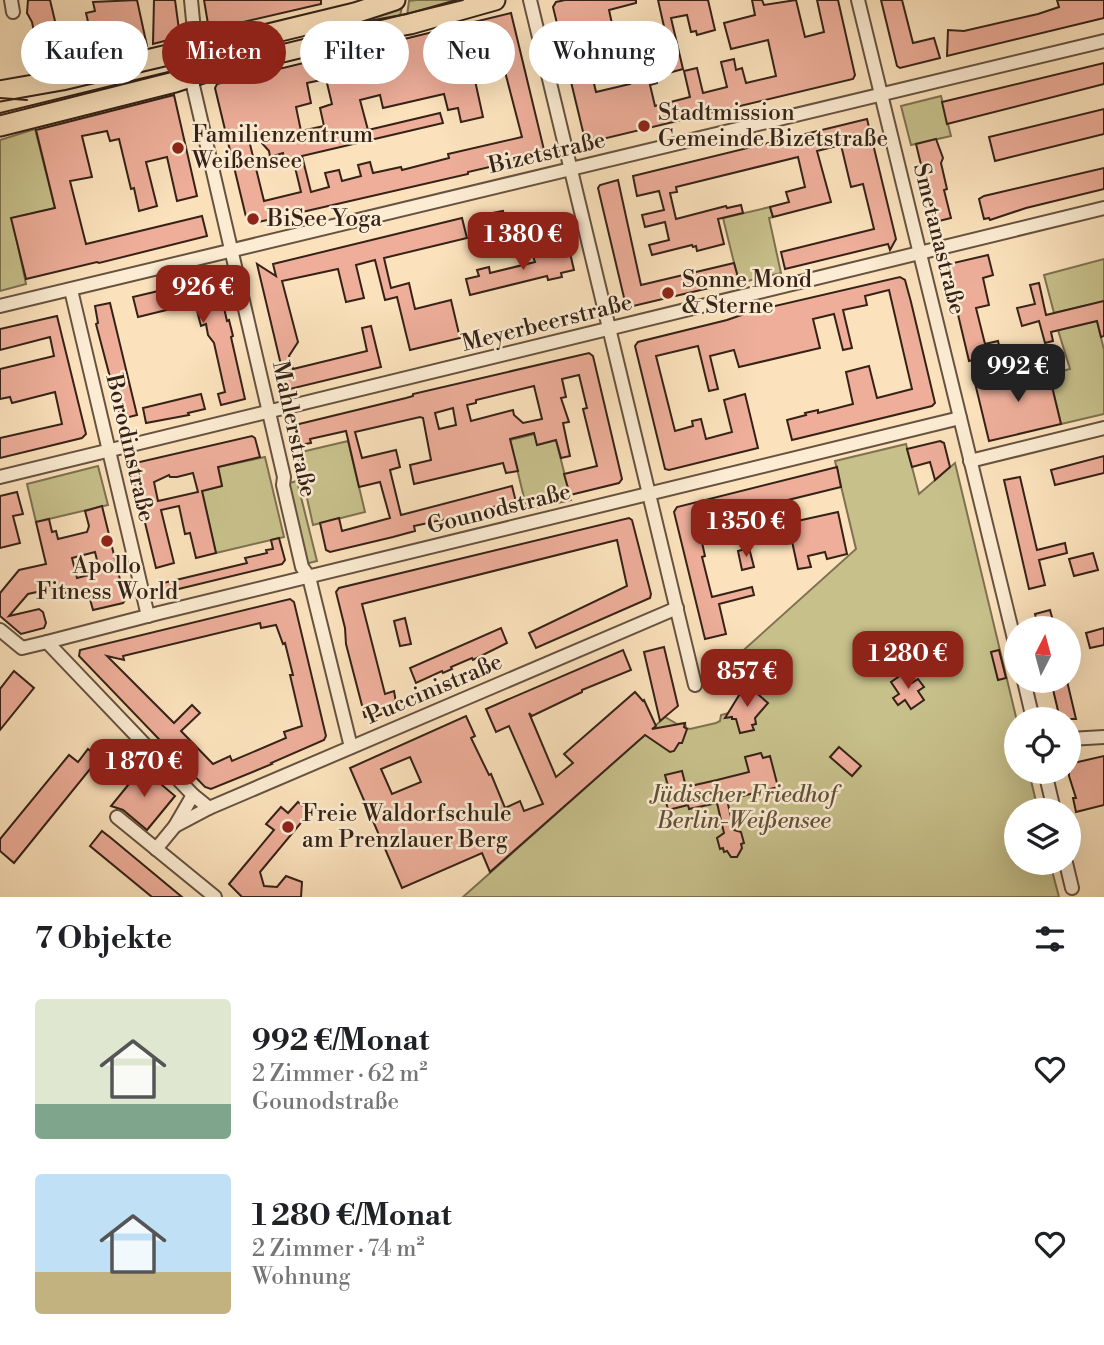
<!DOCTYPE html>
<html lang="de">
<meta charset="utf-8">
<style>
body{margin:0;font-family:"Libre Bodoni",serif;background:#f6f6f6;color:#202124;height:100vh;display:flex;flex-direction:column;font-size:26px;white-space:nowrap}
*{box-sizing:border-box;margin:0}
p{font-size:23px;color:#757577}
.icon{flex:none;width:38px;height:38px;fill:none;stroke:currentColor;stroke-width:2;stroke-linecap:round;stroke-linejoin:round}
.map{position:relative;height:897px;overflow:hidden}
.panel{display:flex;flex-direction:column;background:#fff;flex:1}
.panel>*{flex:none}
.top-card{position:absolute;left:21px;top:21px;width:700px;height:63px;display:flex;gap:14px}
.needle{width:46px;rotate:6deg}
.controls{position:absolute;left:1004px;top:616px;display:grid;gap:14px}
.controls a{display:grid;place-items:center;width:77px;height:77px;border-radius:50%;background:#fff;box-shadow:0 7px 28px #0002;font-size:35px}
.price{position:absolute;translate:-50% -60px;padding:0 16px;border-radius:14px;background:#8f2418;color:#fff;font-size:23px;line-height:46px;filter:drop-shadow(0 2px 4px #0008)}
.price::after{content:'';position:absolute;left:50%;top:42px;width:21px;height:16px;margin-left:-10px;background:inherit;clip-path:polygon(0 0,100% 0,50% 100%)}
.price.current{background:#222;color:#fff}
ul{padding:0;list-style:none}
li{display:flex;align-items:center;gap:21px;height:175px;padding:0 35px}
li span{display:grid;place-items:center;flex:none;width:196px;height:140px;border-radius:7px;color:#555}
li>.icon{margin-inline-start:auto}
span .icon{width:84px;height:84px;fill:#fffc;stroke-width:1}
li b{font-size:30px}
h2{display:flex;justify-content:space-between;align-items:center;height:84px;padding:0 35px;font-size:30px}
.pill{padding:0 24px;border-radius:32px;background:#fff;box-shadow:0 7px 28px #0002;font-size:24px;line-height:63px}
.pill.current{background:#8f2418;color:#fff}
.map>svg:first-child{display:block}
.green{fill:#c7c08b;stroke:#7e7151;stroke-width:2}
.building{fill:#eeae9a;stroke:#352217;stroke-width:2;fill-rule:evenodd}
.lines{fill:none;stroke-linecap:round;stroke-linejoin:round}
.street-casing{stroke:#665240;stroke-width:16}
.primary-casing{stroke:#352217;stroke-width:23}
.street{stroke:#fcecd3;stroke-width:12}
.primary{stroke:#fbe2bc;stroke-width:19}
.tram{stroke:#352217;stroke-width:2}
.poi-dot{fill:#8f2418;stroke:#fcecd3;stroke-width:2.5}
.labels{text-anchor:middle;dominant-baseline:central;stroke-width:5;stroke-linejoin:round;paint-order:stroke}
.poi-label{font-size:23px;fill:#352217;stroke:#fcecd3;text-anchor:start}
.street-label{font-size:23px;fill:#352217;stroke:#fcecd3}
.park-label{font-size:23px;font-style:italic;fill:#61513a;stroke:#fcecd3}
</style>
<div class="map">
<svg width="1104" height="897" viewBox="0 0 1104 897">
<rect width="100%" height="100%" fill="#fbe2bc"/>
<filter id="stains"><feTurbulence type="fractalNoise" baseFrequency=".00286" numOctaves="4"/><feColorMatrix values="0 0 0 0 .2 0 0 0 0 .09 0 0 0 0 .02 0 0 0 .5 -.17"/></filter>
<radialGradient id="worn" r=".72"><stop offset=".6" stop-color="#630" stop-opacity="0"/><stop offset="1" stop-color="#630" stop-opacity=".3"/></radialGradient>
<g class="green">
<path d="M416 0H474L407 16 409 1Z"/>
<path d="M402 6 399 22 176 76 172 59Z"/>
<path d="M941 96 951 136 911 145 901 106Z"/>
<path d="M35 129 55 208 12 218 26 284 0 291V140Z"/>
<path d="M770 207 773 217 769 218 781 273 739 283 723 218Z"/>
<path d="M1104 259V301L1054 313 1044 275Z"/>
<path d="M1097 321 1104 350V414L1061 424 1049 374 1070 369 1058 330Z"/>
<path d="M535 434 537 445 556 440 571 500 527 510 510 440Z"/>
<path d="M348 441 365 512 313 525 297 453Z"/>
<path d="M906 444 919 494 955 463 1017 721V772H1029L1038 810H1017V863H1050L1059 897H463L665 717 677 724 685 723 686 728 690 729 716 723 720 721 721 715 729 713 746 684 727 665 856 549 835 461Z"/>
<path d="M265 457 284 537 216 553 202 491 222 486 218 467Z"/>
<path d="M98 466 108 505 36 522 27 484Z"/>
<path d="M297 481 317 561 301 565 281 485Z"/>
</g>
<g class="building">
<path d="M28 0H50L60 42 91 35 86 13 95 11 93 2 137 0 147 46 42 71 32 22 27 13Z"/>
<path d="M154 0H175L180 37 153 44Z"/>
<path d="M204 0H321V4L209 30Z"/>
<path d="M565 0H636V3L609 10 614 33 584 41 596 92 630 84 624 61 637 58 633 42 649 38 654 56 670 53 658 0H708L715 30 697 35 696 31 691 32 687 15 671 18 683 69 661 75 662 78 656 79 657 83 650 85 655 106 690 97 684 71 697 68 703 93 727 87 721 62 734 59 736 70 742 68 746 83 776 76 768 40 731 49 724 23 755 15 752 0H762L764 5 796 0 805 37 824 32 817 0H838L855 75 853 79 590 142 585 140 553 7 556 2Z"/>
<path d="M881 0H902L913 43 934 38 940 58 900 68 897 66Z"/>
<path d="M1057 0H1104V18L947 56 948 30 964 31 1038 14 1059 7Z"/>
<path d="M511 13 545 154 468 172V174L276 218 250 224 247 221 215 88 217 84 349 52 378 42 396 41ZM504 68 522 137 448 154 449 158 402 170 401 167 373 173 370 162 358 165 361 176 342 181 339 170 325 173 329 187 311 192 302 156 443 123 440 113 368 130 360 100 380 95 383 108 444 94 448 110 458 108 461 122 483 117 474 76ZM326 79 332 104 320 108 324 126 301 131 296 107 311 103 307 83ZM245 124 269 151 270 157 283 153 285 161 293 159 301 192 264 201Z"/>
<path d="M1104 63V84L947 124 942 102Z"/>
<path d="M174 95 197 196 177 201 167 157 146 162 157 206 139 211 134 188 131 189 119 139 110 141 107 131 82 136 92 177 70 181 86 244 202 216 207 236 99 263 97 262 26 279 11 218 55 208 36 130Z"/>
<path d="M1104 109V134L995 161 989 137Z"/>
<path d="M867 119 896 239 890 250 888 244 785 269 781 252 874 229 863 184 851 187 841 145 817 151 831 202 773 217 770 207 789 202 786 192 805 187 798 157 676 187 677 192 670 193 676 219 726 206 727 208 741 205 743 213 718 219 724 244 697 251 696 246 693 247 692 245 652 255 649 245 669 240 665 222 645 227 642 215 664 210 659 191 637 196 633 176Z"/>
<path d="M936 139 943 158 941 163 947 189 944 190 951 218 935 222 916 144Z"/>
<path d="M1104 168V189L1026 208 990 220 989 218 984 219 979 199 984 196Z"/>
<path d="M618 180 641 285 734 263 739 281 629 307 626 306 598 188 600 185Z"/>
<path d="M503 211 505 221 490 225 487 214Z"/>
<path d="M462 218 467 238 384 258 391 288 409 283 415 309 451 300 460 338 410 350 397 297 385 300 375 260 356 265 364 298 346 302 338 269 282 281 298 342 289 356 293 369 367 351 362 328 371 326 381 367 290 389 286 386 257 264 276 276 273 264Z"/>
<path d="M555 247 557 257 570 253 574 270 561 273 562 277 548 280 547 276 470 295 466 279 479 276 477 270 489 267 490 273 535 262 532 253Z"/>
<path d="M988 255 993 275 983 278 989 305 976 308 985 344 998 341 1001 353 969 361 947 268 949 264Z"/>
<path d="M217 277 227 321 229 320 233 336 231 337 245 399 221 405 218 394 225 392 214 343 208 335 206 324 201 326 195 303 138 317 133 297Z"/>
<path d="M900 277 905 280 911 302 935 403 932 406 792 440 787 420 806 415 805 413 818 410V413L853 404 846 372 869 366 877 398 912 389 889 290 865 296 867 305 843 310 852 348 843 350 834 314 813 319 820 348 739 367 734 350 710 356 718 389 709 391 698 346 656 356 675 431 693 426 692 421 701 419 706 439 732 432 724 400 745 394 758 448 669 470 665 469 635 346 638 342 727 320 753 311Z"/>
<path d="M1039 283 1046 315 1104 301V336L1101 337 1097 321 1051 332 1053 341 1045 343 1039 321 1022 326 1017 308 1035 304 1030 285Z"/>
<path d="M110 303 137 415 121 419 96 324 98 323 95 306Z"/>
<path d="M57 316 86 434 82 438 0 458V438L62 424 55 392 12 403 10 397 0 399V369L54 356 50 337 0 350V329Z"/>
<path d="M589 353 593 356 622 479 619 483 570 495 564 474 597 466 583 409 587 408 579 375 562 379 566 397 561 398 569 422 563 423 570 456 561 458 556 440 537 445 534 433 510 439 518 471 506 473 503 463 414 484 410 465 431 460 423 418 420 417 355 432 362 458 396 450 400 467 390 470 401 515 512 486 516 502 489 508 490 511 458 516V518L448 521 447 519 414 526 415 531 393 537 330 552 326 550 320 523 339 518 342 531 390 518 380 482 359 487 346 431 310 439 311 443 300 445 295 425 406 398 413 396V394ZM534 386 542 419 523 423 514 415 513 410 471 421 467 405 476 403V400ZM453 408 456 425 439 429 435 413Z"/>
<path d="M1047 366 1061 424 989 441 975 383Z"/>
<path d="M201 394 205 409 188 413 189 415 146 423 143 408Z"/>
<path d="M252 436 255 438 260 457 218 467 222 486 202 491 216 553 196 558 190 533 185 534 179 506 161 510 174 563 156 568 140 502H138L131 464ZM193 473 198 492 158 501 154 482 169 475 170 477H177Z"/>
<path d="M940 441 944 443 950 467 935 480 930 462 912 467 907 449Z"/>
<path d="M1104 456V473L1055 485 1051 470Z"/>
<path d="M837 467 841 487 727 515 726 513 697 520 705 556 702 557 712 597 752 587 754 595 719 604 726 634 705 639 674 512 677 507Z"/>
<path d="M1020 477 1037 550 1065 543 1067 553 1039 560 1045 585 1029 589 1004 480Z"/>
<path d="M17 492 23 514 13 516 20 543 0 548V496Z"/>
<path d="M102 506 125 600 123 603 93 610 87 588 57 595 55 588 28 594 9 616 39 609 43 612 46 623 44 628 21 634 0 616V593L19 570 46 564 36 522 49 519 52 532 56 531 58 539 87 532 89 526 85 511ZM95 552 100 572 77 578 72 558Z"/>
<path d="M838 512 847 554 827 559 825 552 808 556 811 567 798 569 788 523Z"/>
<path d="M629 518 632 520 651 594 650 598 536 648 529 633 627 586 617 540 362 604 385 694 394 691 397 708 370 719 369 716 365 717 346 644 345 628 336 592 339 588Z"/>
<path d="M279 538 285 560 282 564 162 593 159 584 247 563 245 558 267 553 266 550 273 549 271 540Z"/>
<path d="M749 548 754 567 742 570 738 551Z"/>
<path d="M1093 553 1098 570 1074 576 1069 559Z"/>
<path d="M290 599 294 602 326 736 324 740 271 763 272 764 211 789 205 787 79 656 80 650ZM260 623 261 628 276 625 283 644 285 643 293 675H290L302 726 284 732 286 738 232 761 230 756 213 764 181 731 200 713 192 705 174 723 107 656 124 660 123 656Z"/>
<path d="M1050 610 1055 628H1038L1035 614Z"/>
<path d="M405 618 411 644 400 646 394 621Z"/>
<path d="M501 628 507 643 473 660 472 658 451 667 452 669 443 673 442 671 416 683 410 668Z"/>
<path d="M1104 628V645L1090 648 1086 633Z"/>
<path d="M664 647 678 706 660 721 644 652Z"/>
<path d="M623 650 631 670 582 690V692L532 716 529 713 556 777 573 763 564 754 635 692 643 701 644 700 656 726 652 729 685 723 684 727 687 729 682 743H679L674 751 670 752 645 735 490 872 482 853 402 888 350 768 466 716 475 736 471 738 489 775 491 774 505 808 520 801 524 811 543 804 509 726 496 732 486 709ZM410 757 421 782 392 794 381 769Z"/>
<path d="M999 650 1006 678 998 680 991 652Z"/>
<path d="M14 671 34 688 0 730V689Z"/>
<path d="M904 673 912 683 918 679 924 687 918 691 924 700 911 709 905 700 898 705 893 698 899 694 891 682Z"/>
<path d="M1051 681H1067L1076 719H1060Z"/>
<path d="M746 684 768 703 755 718 756 724 752 725 754 730 740 733 736 719H732V717L725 718Z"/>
<path d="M839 747 861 766 852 776 830 757Z"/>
<path d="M88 749 99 758 14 863 0 851V839L69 755 78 762Z"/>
<path d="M761 753 763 758 770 756 778 787 727 800 734 830 741 832 744 843 741 844 742 848 737 857H731L727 851 724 852 723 848 720 849 717 838 724 833 717 803 689 809 688 805 668 810 663 787 668 786 665 775 682 771 686 787 717 780 749 772 745 757Z"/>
<path d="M1104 756V805L1076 812 1073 798H1076L1069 776V764Z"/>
<path d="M142 768 175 796 147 830 123 810 111 806Z"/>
<path d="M298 802 310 812 260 872 264 886 277 887 286 876 302 882 301 897H242L229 884 274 830 266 824 281 807 288 813Z"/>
<path d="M102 831 111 838 182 897H152L90 846Z"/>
</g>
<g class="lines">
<g class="street-casing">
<g id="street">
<path d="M11 0 13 12"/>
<path d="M191 0 196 51"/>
<path d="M530 0 695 685"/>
<path d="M858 0 1017 651"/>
<path d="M191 77 284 477 283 485 302 567 309 577 351 747"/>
<path d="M71 290 148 616"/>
<path d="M0 306 1104 41"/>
<path d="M970 461 1104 428"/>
<path d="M0 477 1104 208"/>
<path d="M0 630 22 648 47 642 193 795 209 808"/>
<path d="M47 642 159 613 960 418"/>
<path d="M1024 681 1033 719"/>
<path d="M1069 739 1104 737"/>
<path d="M1045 772 1054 810"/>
<path d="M117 817 215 897"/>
<path d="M175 826 209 808 677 608"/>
<path d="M156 849 175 826 193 795"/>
<path d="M1066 863 1072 888"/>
</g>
</g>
<g class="primary-casing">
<g id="primary">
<path d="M0 91 62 80 168 55 206 49 355 13 395 0"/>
<path d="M0 126 175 82 221 67 356 34 410 24 495 0"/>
</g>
</g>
<use href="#street" class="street"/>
<use href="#primary" class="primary"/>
<g class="tram">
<path d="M0 98 27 100"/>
<path d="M0 113 463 0"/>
</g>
</g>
<g class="poi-dot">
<circle cx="644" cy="126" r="7"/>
<circle cx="178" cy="148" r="7"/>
<circle cx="253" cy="219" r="7"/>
<circle cx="668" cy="293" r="7"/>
<circle cx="107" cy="541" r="7"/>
<circle cx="288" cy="827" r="7"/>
</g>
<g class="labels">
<g class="poi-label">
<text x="658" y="113">Stadtmission<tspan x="658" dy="26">Gemeinde Bizetstraße</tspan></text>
<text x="192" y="135">Familienzentrum<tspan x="192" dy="26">Weißensee</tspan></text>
<text x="267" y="219">BiSee Yoga</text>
<text x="682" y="280">Sonne Mond<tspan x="682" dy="26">&amp; Sterne</tspan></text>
<text x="107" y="566" text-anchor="middle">Apollo<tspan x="107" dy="26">Fitness World</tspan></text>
<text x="302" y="814">Freie Waldorfschule<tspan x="302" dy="26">am Prenzlauer Berg</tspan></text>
</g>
<g class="street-label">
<text transform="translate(547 153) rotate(-13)">Bizetstraße</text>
<text transform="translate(939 239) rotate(76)">Smetanastraße</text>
<text transform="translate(547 323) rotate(-14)">Meyerbeerstraße</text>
<text transform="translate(294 429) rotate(78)">Mahlerstraße</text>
<text transform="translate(130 448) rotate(77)">Borodinstraße</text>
<text transform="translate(499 509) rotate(-14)">Gounodstraße</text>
<text transform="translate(434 689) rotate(-23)">Puccinistraße</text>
</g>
<g class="park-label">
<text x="744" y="795">Jüdischer Friedhof<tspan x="744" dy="26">Berlin-Weißensee</tspan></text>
</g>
</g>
<rect width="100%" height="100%" filter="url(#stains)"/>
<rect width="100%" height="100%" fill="url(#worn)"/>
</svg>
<div class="controls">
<a><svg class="needle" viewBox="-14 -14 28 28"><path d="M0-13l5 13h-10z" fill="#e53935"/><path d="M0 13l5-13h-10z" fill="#757577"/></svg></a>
<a><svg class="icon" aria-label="locate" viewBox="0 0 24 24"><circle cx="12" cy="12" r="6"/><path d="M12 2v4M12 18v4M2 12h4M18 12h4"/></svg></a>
<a><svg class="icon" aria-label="layers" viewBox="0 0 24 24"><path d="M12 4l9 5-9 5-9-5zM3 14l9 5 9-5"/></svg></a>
</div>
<b class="price" style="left:523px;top:272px">1 380 €</b>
<b class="price" style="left:203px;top:325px">926 €</b>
<b class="price current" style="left:1018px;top:404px">992 €</b>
<b class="price" style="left:746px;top:559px">1 350 €</b>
<b class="price" style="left:908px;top:691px">1 280 €</b>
<b class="price" style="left:747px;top:709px">857 €</b>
<b class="price" style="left:144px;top:799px">1 870 €</b>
<div class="top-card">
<a class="pill">Kaufen</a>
<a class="pill current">Mieten</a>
<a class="pill">Filter</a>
<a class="pill">Neu</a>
<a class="pill">Wohnung</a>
</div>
</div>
<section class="panel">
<h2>7 Objekte<svg class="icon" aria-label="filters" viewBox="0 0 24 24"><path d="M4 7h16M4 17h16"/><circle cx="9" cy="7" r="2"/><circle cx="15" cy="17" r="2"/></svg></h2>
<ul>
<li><span style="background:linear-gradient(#dfe7d0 75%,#7fa58c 0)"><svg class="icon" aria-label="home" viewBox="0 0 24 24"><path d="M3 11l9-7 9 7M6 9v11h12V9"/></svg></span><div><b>992 €/Monat</b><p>2 Zimmer · 62 m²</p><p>Gounodstraße</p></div><svg class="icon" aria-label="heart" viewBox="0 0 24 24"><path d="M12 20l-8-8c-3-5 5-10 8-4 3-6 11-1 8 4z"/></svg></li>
<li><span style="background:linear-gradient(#bfe0f5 70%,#c2b280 0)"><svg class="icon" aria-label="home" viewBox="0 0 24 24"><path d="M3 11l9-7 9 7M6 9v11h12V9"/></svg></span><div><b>1 280 €/Monat</b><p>2 Zimmer · 74 m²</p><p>Wohnung</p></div><svg class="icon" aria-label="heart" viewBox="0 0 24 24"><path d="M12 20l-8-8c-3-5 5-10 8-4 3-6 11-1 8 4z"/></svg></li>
</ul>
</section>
